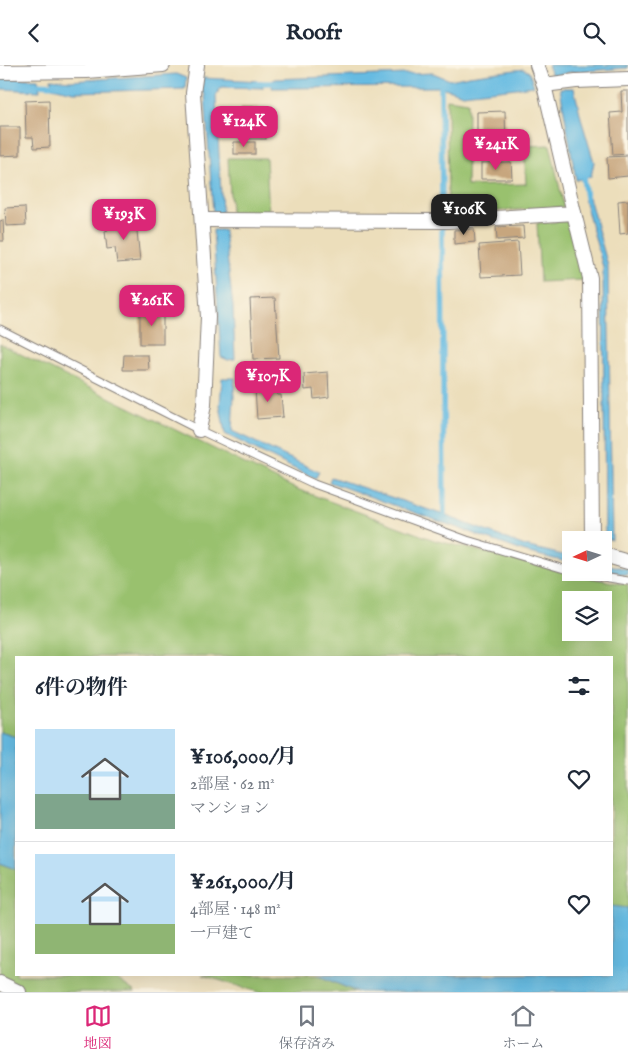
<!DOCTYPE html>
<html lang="ja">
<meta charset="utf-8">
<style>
body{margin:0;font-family:"IM FELL English","Noto Serif JP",serif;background:#f6f6f7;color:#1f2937;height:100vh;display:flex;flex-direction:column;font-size:19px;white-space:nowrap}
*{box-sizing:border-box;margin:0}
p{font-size:16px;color:#747a83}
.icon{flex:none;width:28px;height:28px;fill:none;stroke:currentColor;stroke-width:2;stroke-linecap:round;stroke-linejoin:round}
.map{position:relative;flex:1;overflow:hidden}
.side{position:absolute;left:15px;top:591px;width:598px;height:320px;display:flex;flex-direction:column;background:#fff;border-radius:0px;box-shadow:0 5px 20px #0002}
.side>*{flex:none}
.needle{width:32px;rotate:266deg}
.tools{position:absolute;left:562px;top:466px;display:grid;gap:10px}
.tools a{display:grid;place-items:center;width:50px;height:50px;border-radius:0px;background:#fff;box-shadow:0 5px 20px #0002;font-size:25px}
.price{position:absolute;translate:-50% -42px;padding:0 11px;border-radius:10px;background:#db2777;color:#fff;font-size:16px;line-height:32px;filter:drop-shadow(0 1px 2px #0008)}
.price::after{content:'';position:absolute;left:50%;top:30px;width:15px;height:11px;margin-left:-8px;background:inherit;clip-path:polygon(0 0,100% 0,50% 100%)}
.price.on{background:#222;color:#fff}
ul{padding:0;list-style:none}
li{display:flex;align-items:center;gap:15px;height:125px;padding:0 20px}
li+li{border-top:1px solid #e0e1e3}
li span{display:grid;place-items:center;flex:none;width:140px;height:100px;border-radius:0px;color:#555}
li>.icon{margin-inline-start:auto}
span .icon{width:60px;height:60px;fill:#fffc;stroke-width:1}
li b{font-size:21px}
h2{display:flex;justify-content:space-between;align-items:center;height:60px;padding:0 20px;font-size:21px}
header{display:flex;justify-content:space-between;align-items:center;height:65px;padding:0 20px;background:#fff;font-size:22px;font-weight:800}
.dock{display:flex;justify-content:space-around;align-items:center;height:70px;border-top:1px solid #e0e1e3;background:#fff;font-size:14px;color:#747a83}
.dock a{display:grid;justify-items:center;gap:2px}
.dock .on{color:#db2777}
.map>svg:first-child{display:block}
.green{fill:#99c16e;stroke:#5e7254;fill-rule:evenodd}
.water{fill:#66bbe2;stroke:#446e8e}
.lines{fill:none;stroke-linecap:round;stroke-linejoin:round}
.stream{stroke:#66bbe2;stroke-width:5.5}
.building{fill:#c7a67e}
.service-casing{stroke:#87807b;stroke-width:9}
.minor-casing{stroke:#87807b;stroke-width:16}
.service{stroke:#fff;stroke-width:7}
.minor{stroke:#fff;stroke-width:14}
</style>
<header><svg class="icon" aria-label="back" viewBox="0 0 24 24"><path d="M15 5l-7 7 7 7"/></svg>Roofr<svg class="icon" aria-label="search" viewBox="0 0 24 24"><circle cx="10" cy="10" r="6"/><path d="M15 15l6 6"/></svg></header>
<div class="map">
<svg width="628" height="927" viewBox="0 0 628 927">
<rect width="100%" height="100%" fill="#fcf5e5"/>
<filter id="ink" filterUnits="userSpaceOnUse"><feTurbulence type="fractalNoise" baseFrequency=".02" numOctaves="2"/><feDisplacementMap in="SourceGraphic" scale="10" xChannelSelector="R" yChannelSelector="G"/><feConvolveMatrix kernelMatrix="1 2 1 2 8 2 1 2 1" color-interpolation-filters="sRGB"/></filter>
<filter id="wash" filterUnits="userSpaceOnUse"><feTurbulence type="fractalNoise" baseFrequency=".0096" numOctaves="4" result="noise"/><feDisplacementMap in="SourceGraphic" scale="20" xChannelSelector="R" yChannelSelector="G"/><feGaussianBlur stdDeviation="1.12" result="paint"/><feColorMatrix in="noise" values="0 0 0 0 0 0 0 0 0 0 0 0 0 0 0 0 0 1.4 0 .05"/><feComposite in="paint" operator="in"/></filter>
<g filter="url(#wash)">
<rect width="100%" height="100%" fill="#ecdebb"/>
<g class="green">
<path d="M447 34 468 37 467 121 526 119 524 81 550 80 564 142 448 149Z"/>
<path d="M228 93H266L269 149H231Z"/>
<path d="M567 156 585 215 540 217 537 158Z"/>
<path d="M0 279 294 423 434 475 582 511 628 520V847L611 844V592H16V672L0 667ZM571 535H604V568H571Z"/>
<path d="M0 798 16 804V910H111L135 927H0Z"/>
<path d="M202 910H317L357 927H258Z"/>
</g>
<g class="water">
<path d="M548 0H628V3L571 7 552 11Z"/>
<path d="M523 4 529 7 534 21 463 29 441 22 272 23 274 14 433 8 450 15 469 11Z"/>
<path d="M176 9 186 13 185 24 74 27 52 22 51 14 70 16Z"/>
<path d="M0 13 38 14 40 26 0 24Z"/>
<path d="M203 13 262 16 263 23 221 22 216 31 222 148H213L205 30 201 25Z"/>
<path d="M560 23H574L582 57 594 97 591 112 576 115Z"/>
<path d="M589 132 608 201 612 475 605 473 603 202 584 134Z"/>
<path d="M213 165H224L233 242 235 294 228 295 221 292Z"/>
<path d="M222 313H235L232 366 319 407 315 414 225 369 220 340Z"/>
<path d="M331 412 444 450 525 481 571 492V498L525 487 329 417Z"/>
<path d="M604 499 628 504V510L604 505Z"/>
<path d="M0 667 16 672V804L0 798Z"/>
<path d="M611 841 628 843V927H357L317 910H611Z"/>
</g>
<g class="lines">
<g class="stream">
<path d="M257 18H280"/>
<path d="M32 19 58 20"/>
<path d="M441 22 442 149"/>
<path d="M582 106 586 133"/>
<path d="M442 164 444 450"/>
</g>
</g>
<g id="blocks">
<g class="building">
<path d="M621 26H628V89L613 90 610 48 622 47Z"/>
<path d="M49 35 50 82 34 83 33 72H26L25 36Z"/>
<rect x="241" y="42" width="25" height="32"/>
<path d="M505 46 506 86H477V47Z"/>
<path d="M0 62H20V90L0 91Z"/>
<rect x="234" y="77" width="21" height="12"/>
<path d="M628 91V111L608 113 607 92Z"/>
<path d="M511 97 512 114H481V98Z"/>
<path d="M628 135V168L620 169 618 136Z"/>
<path d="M25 142 26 160 6 161 5 143Z"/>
<path d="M3 155 4 176H0V156Z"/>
<path d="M136 156 140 196 117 198 115 183 107 184 105 166 108 165 107 159Z"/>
<path d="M523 161 524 173 497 175 496 162Z"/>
<path d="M474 164 475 177 454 179V165Z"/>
<path d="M518 177 520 210 481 212 479 180Z"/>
<path d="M275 233 279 293 253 294 250 234Z"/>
<rect x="140" y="246" width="23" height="33"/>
<path d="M124 290H148L149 305H123Z"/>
<path d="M328 307 329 332 314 334 313 324 305 325 304 309Z"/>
<path d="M277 321V330H281L283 352 257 354 255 323Z"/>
</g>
</g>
</g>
<g filter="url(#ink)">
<use href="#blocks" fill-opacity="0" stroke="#87807b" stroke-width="1"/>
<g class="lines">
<g class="service-casing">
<g id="service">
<path d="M0 264 199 365 314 419 467 475 571 506"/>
<path d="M577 508 628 516"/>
</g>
</g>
<g class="minor-casing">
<g id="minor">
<path d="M197 0 193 28 208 252 204 340 199 365"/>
<path d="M0 7 86 6 163 0"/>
<path d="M544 20 576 16 628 14"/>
<path d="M574 148 590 213 592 475"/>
<path d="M202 155 448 156 574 148 544 20 537 0"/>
<path d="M604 490 628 497"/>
<path d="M0 918 19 927"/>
</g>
</g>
<use href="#service" class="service"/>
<use href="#minor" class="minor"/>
</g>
</g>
</svg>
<div class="tools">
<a><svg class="needle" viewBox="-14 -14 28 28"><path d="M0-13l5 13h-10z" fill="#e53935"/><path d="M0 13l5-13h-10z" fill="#747a83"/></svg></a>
<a><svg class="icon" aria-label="layers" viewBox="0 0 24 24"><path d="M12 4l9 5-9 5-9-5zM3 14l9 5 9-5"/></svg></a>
</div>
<b class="price" style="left:244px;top:83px">¥124K</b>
<b class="price" style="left:496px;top:106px">¥241K</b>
<b class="price on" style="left:464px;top:171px">¥106K</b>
<b class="price" style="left:124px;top:176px">¥193K</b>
<b class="price" style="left:152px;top:262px">¥261K</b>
<b class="price" style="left:268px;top:338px">¥107K</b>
<section class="side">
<h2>6件の物件<svg class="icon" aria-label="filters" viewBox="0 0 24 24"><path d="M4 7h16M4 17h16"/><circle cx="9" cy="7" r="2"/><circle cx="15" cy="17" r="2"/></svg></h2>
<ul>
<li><span style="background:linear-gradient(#bfe0f5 65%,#7fa58c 0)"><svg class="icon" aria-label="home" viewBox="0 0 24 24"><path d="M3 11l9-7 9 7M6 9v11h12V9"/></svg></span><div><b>¥106,000/月</b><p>2部屋 · 62 m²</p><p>マンション</p></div><svg class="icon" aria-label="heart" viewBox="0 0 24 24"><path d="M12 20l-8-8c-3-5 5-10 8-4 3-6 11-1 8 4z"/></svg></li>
<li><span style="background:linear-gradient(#bfe0f5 70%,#8fb573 0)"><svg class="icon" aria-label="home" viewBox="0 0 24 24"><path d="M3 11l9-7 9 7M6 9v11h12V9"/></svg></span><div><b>¥261,000/月</b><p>4部屋 · 148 m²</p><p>一戸建て</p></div><svg class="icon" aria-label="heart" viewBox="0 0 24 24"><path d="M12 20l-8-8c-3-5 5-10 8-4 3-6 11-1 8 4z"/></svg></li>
</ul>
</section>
</div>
<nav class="dock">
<a class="on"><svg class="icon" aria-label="map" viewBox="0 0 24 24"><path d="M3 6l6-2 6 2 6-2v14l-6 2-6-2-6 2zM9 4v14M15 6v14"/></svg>地図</a>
<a><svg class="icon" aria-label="saved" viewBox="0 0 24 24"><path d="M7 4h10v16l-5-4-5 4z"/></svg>保存済み</a>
<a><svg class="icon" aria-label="home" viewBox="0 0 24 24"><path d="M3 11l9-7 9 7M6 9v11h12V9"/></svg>ホーム</a>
</nav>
